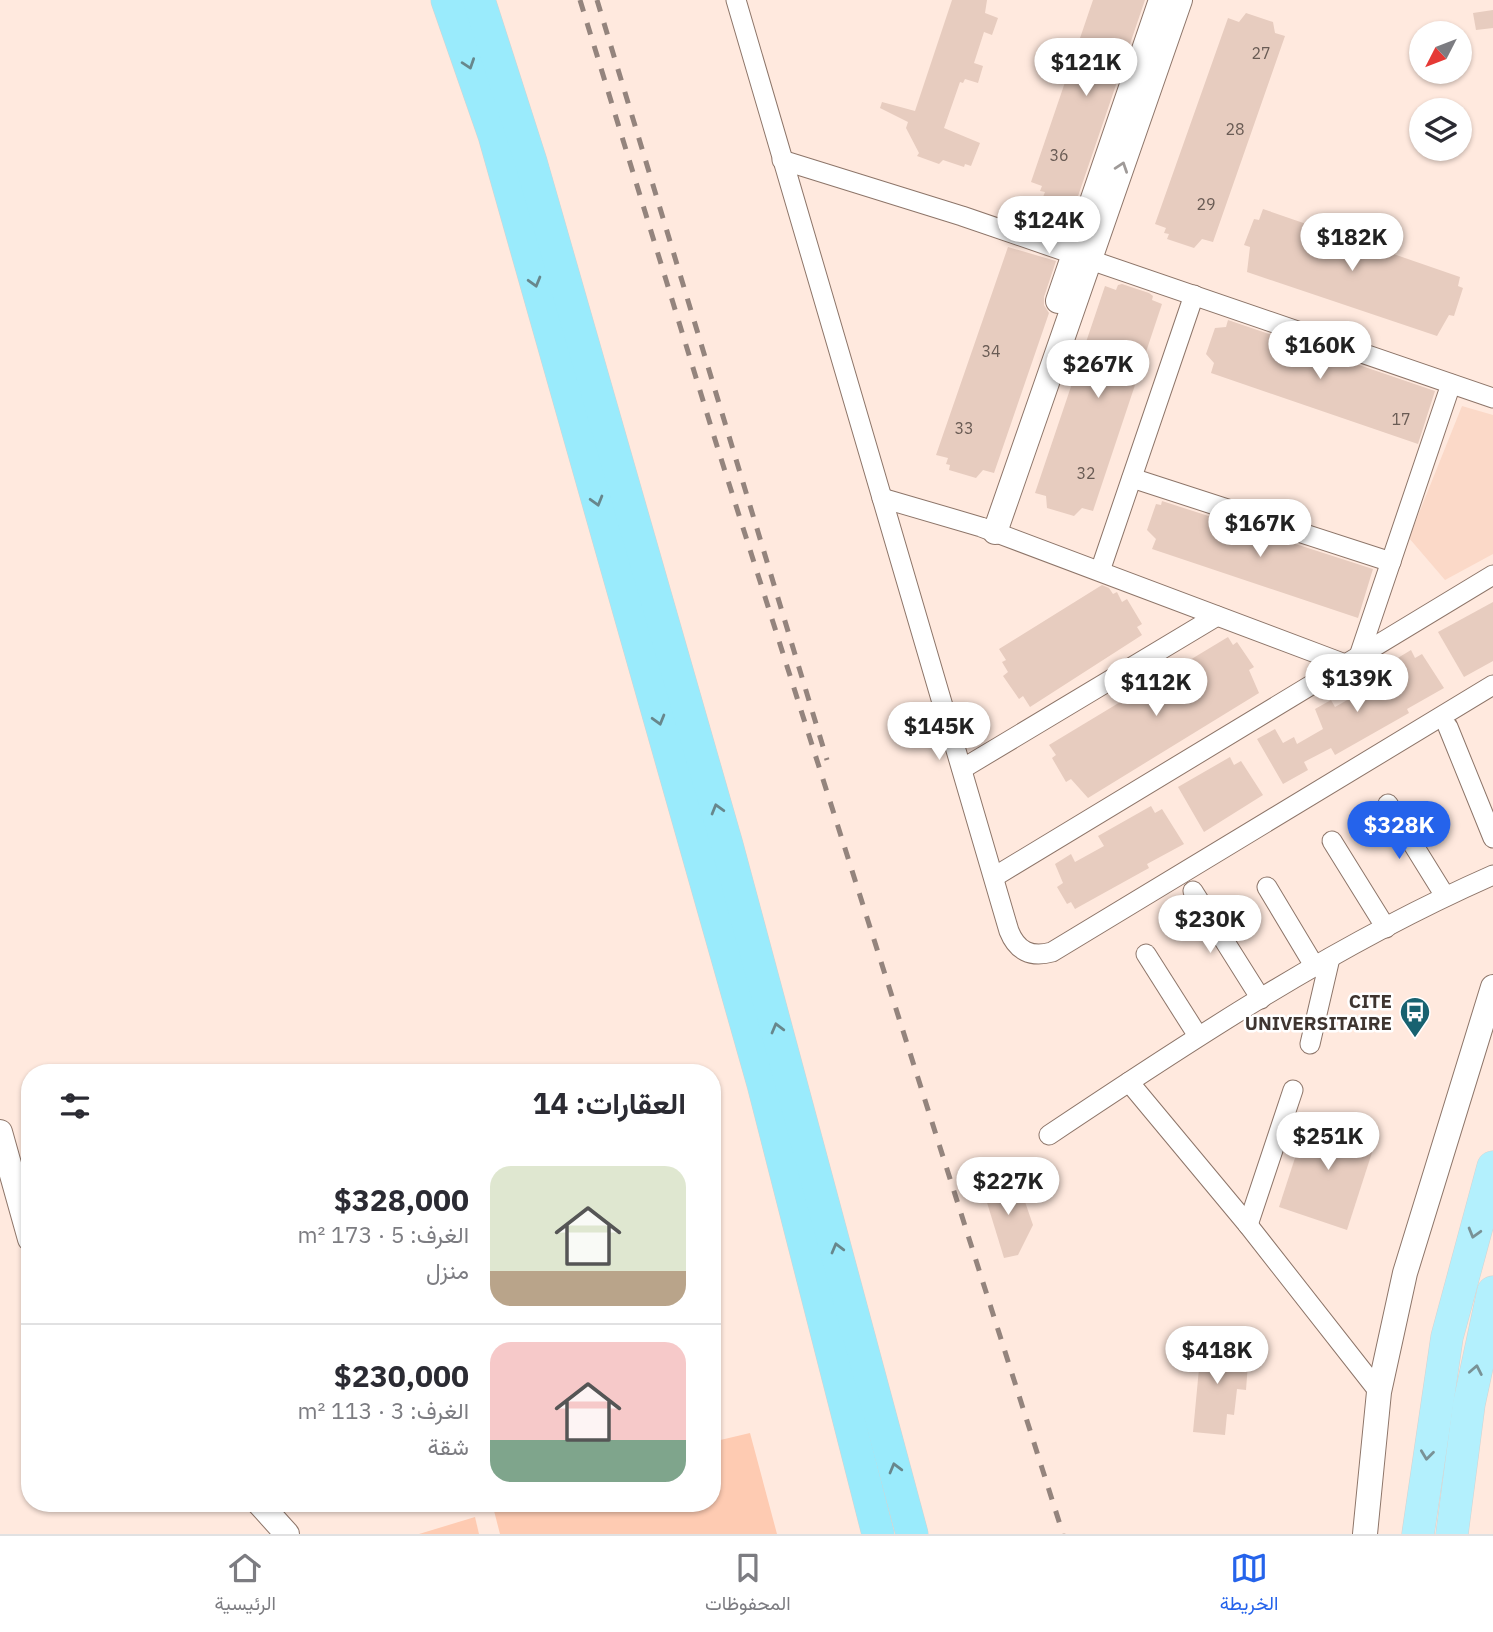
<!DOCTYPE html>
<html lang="ar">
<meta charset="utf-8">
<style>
body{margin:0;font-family:"IBM Plex Sans",Vazirmatn,sans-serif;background:#f7f7f7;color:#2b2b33;direction:rtl;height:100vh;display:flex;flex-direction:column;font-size:26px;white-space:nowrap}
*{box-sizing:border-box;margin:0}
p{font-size:23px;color:#7c7c81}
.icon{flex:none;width:38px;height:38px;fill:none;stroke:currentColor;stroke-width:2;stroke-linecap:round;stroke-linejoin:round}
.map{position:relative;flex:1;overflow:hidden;direction:ltr}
.side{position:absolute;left:21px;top:1064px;width:700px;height:448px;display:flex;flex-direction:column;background:#fff;border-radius:28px;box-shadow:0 2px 5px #0004;direction:rtl}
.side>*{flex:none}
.needle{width:46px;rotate:228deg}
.fabs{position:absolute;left:1409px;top:21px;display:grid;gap:14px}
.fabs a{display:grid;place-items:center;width:63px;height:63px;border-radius:50%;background:#fff;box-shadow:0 2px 5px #0004;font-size:35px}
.price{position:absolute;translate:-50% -60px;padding:0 16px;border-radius:24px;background:#fff;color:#222;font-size:23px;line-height:46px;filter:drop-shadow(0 2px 4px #0008)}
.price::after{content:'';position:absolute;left:50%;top:42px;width:21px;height:16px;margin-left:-10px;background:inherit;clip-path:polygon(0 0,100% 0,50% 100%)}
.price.active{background:#2563eb;color:#fff}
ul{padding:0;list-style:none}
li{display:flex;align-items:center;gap:21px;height:175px;padding:0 35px}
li+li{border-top:2px solid #e1e1e2}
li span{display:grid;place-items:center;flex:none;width:196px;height:140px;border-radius:21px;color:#555}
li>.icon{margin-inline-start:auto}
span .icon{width:84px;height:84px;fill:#fffc;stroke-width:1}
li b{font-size:30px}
h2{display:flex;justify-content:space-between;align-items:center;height:84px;padding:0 35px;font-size:30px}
.tabs{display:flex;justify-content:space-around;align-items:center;height:98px;border-top:2px solid #e1e1e2;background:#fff;font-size:19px;color:#7c7c81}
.tabs a{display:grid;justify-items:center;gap:4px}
.tabs .active{color:#2563eb}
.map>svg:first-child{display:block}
.built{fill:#fbd9c8}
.green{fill:#fecbb2}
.building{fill:#e7ccbf}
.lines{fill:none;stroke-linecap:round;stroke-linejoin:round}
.minor-casing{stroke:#8d7569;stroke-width:21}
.tertiary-casing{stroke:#8d7569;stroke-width:26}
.primary-casing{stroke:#d5d3d1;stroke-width:33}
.trunk-casing{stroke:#d5d3d1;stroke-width:33}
.minor{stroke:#fff;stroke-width:19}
.tertiary{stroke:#fff;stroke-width:24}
.primary{stroke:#b3f0fd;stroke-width:32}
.trunk{stroke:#9aebfc;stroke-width:32}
.rail{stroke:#94847d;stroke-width:5;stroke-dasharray:12 12;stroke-linecap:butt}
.oneway{stroke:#68878c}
.oneway2{stroke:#9f9a98}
.oneway3{stroke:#799296}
.labels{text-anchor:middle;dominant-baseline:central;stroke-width:5;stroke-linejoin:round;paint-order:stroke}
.number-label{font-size:16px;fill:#695b54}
.poi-label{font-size:19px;font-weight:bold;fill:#3f3530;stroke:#fff;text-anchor:end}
</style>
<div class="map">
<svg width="1493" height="1534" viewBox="0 0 1493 1534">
<rect width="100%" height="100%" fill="#ffe9de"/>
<path class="built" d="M1462 406 1493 415V554L1445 580 1409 538Z"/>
<g class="green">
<path d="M750 1433 777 1534H500L492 1503H712V1442Z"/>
<path d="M475 1517 479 1534H419Z"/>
</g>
<g class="building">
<path d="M952 0H987L985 13 998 18 992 35 984 32 974 63 983 66 978 83 965 79 963 83 960 82 944 128 980 143 971 166 965 164 964 167 943 160 939 164 917 156 919 153 906 128 908 122 880 108 882 102 915 111Z"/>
<path d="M1093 0H1145L1076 202 1072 200 1070 206 1043 197 1045 192 1040 191 1042 186 1031 182Z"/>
<path d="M1493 10V28L1476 30 1473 13Z"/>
<path d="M1246 13 1273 22 1275 33 1285 36 1213 242 1202 239 1194 248 1167 239 1169 234 1164 233 1166 228 1155 224 1228 18 1239 22Z"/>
<path d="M1263 209 1460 277 1458 286 1463 288 1454 316 1449 315 1437 336 1247 272 1250 247 1244 245 1254 219 1259 220Z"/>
<path d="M1008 247 1056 261 1044 297V305L1049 313 994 473 983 470 976 478 949 470 950 465 946 464 948 458 936 455Z"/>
<path d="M1122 284 1149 293 1153 296 1152 300 1162 304 1093 511 1082 508 1074 516 1047 508 1046 496 1035 493 1105 286 1116 290 1118 285Z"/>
<path d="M1228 320 1435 391 1418 444 1211 373 1214 363 1206 354 1215 328 1226 327Z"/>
<path d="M1162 501 1373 569 1358 618 1152 549 1156 539 1147 530 1156 504 1161 505Z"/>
<path d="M1102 585 1109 588 1113 594 1117 592 1122 602 1127 599 1142 624 1137 627 1142 635 1030 707 1023 696 1019 699 1003 676 1008 672 1002 662 1006 660 999 649Z"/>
<path d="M1493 602V661L1464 677 1438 632Z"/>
<path d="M1228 637 1233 645 1237 642 1254 667 1249 670 1259 693 1088 798 1071 779 1066 782 1052 758 1056 755 1049 745Z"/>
<path d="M1411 650 1415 658 1422 654 1444 688 1407 709 1409 713 1335 755 1331 748 1304 762 1308 770 1283 784 1257 739 1275 729 1283 743 1294 737 1297 744 1323 729 1315 709 1331 700 1335 707 1363 691 1358 682Z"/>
<path d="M1230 757 1234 765 1241 761 1263 795 1204 832 1178 787Z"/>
<path d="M1151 806 1155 813 1162 809 1184 844 1147 864 1149 868 1075 909 1071 902 1067 904 1057 887 1063 883 1055 864 1071 854 1075 862 1104 846 1098 836Z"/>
<path d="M1309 1115 1377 1137 1347 1230 1279 1207Z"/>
<path d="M994 1179 1023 1196 1033 1225 1018 1255 1004 1258 981 1183Z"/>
<path d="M1202 1337 1234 1340 1232 1362 1248 1363 1246 1390 1237 1389 1234 1415 1227 1414 1225 1435 1193 1432Z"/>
</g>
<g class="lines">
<g class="minor-casing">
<g id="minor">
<path d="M736 0 1009 931C1017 951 1031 958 1052 952L1493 685"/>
<path d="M782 160 962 216 1493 398"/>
<path d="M1132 478 1391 562"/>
<path d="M882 498 981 527 1345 664"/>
<path d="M1100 571 1194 295"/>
<path d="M1359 656 1451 384"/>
<path d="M1448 727 1493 838"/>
<path d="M962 769 1217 616"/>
<path d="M1388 804 1445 896"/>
<path d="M1332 841 1386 928"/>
<path d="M994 877 1493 575"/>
<path d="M1267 887 1315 967"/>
<path d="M1193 891 1261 999"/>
<path d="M1146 954 1198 1036"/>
<path d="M1310 1044 1330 958"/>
<path d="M1129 1082 1248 1225 1379 1392"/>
<path d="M1049 1135C1191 1040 1336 944 1493 875"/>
<path d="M1248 1225 1293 1090"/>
</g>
</g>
<g class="tertiary-casing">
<g id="tertiary">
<path d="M1058 301 1161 0"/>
<path d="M995 532 1180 0"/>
<path d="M0 1132 30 1239"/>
<path d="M259 1503 287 1534"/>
<path d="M1365 1534 1379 1392 1405 1273 1493 987"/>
</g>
</g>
<g class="primary-casing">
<g id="primary">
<path d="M1418 1534 1447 1337 1493 1167"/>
<path d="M1452 1534 1469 1404 1493 1292"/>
</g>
</g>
<g class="trunk-casing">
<g id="trunk">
<path d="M447 0 494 135 763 1084 878 1534"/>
<path d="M479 0 531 162 727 845 912 1534"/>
</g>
</g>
<use href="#minor" class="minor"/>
<use href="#tertiary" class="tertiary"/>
<use href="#primary" class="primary"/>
<use href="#trunk" class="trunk"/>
<g class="rail">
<path d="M580 0 717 446 1063 1534"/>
<path d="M597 0 827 760"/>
</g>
</g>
<defs><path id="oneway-chevron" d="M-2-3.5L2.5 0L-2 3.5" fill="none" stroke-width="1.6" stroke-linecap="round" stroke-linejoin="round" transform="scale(1.75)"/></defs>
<g class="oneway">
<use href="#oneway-chevron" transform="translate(469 64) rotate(71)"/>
<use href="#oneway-chevron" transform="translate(535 282) rotate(74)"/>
<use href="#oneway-chevron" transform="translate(597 501) rotate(74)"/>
<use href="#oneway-chevron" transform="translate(659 720) rotate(74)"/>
<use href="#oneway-chevron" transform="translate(717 809) rotate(-106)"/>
<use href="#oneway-chevron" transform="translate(777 1028) rotate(-105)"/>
<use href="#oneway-chevron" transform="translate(837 1248) rotate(-105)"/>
<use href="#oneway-chevron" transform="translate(895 1468) rotate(-105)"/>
</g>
<use class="oneway2" href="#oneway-chevron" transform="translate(1122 167) rotate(-71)"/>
<g class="oneway3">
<use href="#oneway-chevron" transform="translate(1474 1233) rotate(106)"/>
<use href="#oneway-chevron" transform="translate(1476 1370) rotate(-79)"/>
<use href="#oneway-chevron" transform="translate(1427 1455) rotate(97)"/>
</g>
<defs>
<g id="bus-pin" transform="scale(1.575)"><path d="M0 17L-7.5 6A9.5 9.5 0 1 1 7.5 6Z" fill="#186270" stroke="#fff"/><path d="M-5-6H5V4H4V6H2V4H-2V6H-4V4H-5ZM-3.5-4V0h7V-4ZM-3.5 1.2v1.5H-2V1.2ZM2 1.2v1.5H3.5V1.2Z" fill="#fff"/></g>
</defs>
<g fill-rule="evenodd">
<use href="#bus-pin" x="1415" y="1012"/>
</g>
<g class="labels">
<g class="number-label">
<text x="1261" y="53">27</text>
<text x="1235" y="129">28</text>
<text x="1059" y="155">36</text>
<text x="1206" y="204">29</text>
<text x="991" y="351">34</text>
<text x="1401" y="419">17</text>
<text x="964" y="428">33</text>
<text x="1086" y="473">32</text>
</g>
<g class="poi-label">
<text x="1392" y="1001">CITE<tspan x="1392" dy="22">UNIVERSITAIRE</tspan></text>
</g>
</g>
</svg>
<div class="fabs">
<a><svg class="needle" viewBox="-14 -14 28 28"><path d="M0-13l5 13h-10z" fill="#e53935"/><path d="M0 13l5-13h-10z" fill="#7c7c81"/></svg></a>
<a><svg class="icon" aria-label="layers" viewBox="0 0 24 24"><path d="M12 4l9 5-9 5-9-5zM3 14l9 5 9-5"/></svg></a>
</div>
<b class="price" style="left:1086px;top:98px">$121K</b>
<b class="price" style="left:1049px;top:256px">$124K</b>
<b class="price" style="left:1352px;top:273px">$182K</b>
<b class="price" style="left:1320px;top:381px">$160K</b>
<b class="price" style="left:1098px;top:400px">$267K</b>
<b class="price" style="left:1260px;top:559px">$167K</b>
<b class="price" style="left:1357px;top:714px">$139K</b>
<b class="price" style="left:1156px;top:718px">$112K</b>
<b class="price" style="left:939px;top:762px">$145K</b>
<b class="price active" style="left:1399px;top:861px">$328K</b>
<b class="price" style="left:1210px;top:955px">$230K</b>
<b class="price" style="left:1328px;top:1172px">$251K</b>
<b class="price" style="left:1008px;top:1217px">$227K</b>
<b class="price" style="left:1217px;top:1386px">$418K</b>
<section class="side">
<h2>العقارات: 14<svg class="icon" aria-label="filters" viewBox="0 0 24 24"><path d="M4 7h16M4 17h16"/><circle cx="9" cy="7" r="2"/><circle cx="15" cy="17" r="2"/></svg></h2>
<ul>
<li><span style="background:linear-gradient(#dfe7d0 75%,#b9a48a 0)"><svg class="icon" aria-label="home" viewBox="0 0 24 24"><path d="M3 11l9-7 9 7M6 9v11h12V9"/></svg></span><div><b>$328,000</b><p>الغرف: 5 · 173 m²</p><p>منزل</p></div></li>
<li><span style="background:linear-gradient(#f6c9c9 70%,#7fa58c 0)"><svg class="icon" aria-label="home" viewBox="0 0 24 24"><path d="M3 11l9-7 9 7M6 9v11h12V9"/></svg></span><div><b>$230,000</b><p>الغرف: 3 · 113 m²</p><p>شقة</p></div></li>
</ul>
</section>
</div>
<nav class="tabs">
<a class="active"><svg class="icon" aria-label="map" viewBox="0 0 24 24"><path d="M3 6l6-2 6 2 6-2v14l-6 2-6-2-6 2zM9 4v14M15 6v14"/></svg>الخريطة</a>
<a><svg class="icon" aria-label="saved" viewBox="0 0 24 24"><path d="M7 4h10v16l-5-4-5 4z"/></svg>المحفوظات</a>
<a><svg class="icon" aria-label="home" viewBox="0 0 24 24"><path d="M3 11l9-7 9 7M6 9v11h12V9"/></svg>الرئيسية</a>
</nav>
